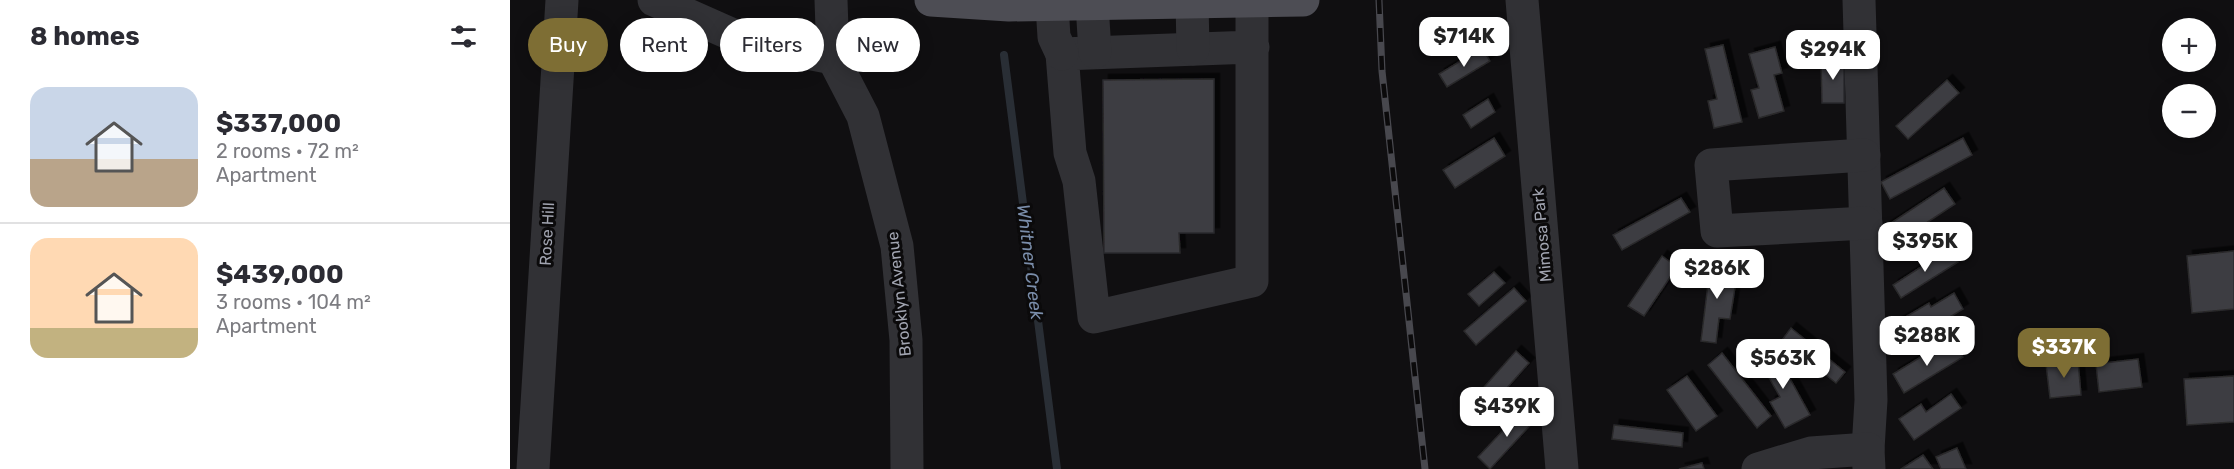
<!DOCTYPE html>
<meta charset="utf-8">
<style>
body{margin:0;font-family:Rubik,sans-serif;background:#f7f7f7;color:#2b2b33;height:100vh;display:flex;flex-direction:column;font-size:22px;white-space:nowrap}
*{box-sizing:border-box;margin:0}
p{font-size:20px;color:#7c7c81}
.icon{flex:none;width:33px;height:33px;fill:none;stroke:currentColor;stroke-width:2;stroke-linecap:round;stroke-linejoin:round}
.map{position:relative;flex:1;overflow:hidden}
.details{display:flex;flex-direction:column;background:#fff;width:510px}
.details>*{flex:none}
.top-card{position:absolute;left:18px;top:18px;width:570px;height:54px;display:flex;gap:12px}
.buttons{position:absolute;left:1652px;top:18px;display:grid;gap:12px}
.buttons a{display:grid;place-items:center;width:54px;height:54px;border-radius:50%;background:#fff;box-shadow:0 3px 15px #0003;font-size:30px}
.price{position:absolute;translate:-50% -51px;padding:0 14px;border-radius:12px;background:#fff;color:#222;font-size:20px;line-height:39px;filter:drop-shadow(0 2px 3px #0008)}
.price::after{content:'';position:absolute;left:50%;top:36px;width:18px;height:14px;margin-left:-9px;background:inherit;clip-path:polygon(0 0,100% 0,50% 100%)}
.price.on{background:#7e6e34;color:#fff}
ul{padding:0;list-style:none}
li{display:flex;align-items:center;gap:18px;height:150px;padding:0 30px}
li+li{border-top:2px solid #e1e1e2}
li span{display:grid;place-items:center;flex:none;width:168px;height:120px;border-radius:18px;color:#555}
li>.icon{margin-inline-start:auto}
span .icon{width:72px;height:72px;fill:#fffc;stroke-width:1}
li b{font-size:26px}
h2{display:flex;justify-content:space-between;align-items:center;height:72px;padding:0 30px;font-size:26px}
.chip{padding:0 21px;border-radius:27px;background:#fff;box-shadow:0 3px 15px #0003;font-size:21px;line-height:54px}
.chip.on{background:#7e6e34;color:#fff}
main{display:flex;flex:1;min-height:0}
.map>svg:first-child{display:block}
.lines{fill:none;stroke-linecap:round;stroke-linejoin:round}
.stream{stroke:#292e35;stroke-width:8}
.building{fill:#3e3e42;stroke:#2a292c;stroke-width:1.5;filter:url(#shadow)}
.minor{stroke:#313135;stroke-width:33}
.major{stroke:#4d4d54;stroke-width:33}
.rail-casing{stroke:#48484e;stroke-width:7}
.rail{stroke:#0b0a0b;stroke-width:4.5;stroke-dasharray:14;stroke-linecap:butt}
.labels{text-anchor:middle;dominant-baseline:central;stroke-width:6;stroke-linejoin:round;paint-order:stroke}
.street-label{font-size:16px;fill:#a1a4b0;stroke:#0b0a0b}
.water-label{font-size:18px;font-style:italic;fill:#7a8daa;stroke:#0b0a0b}
</style>
<main>
<section class="details">
<h2>8 homes<svg class="icon" aria-label="filters" viewBox="0 0 24 24"><path d="M4 7h16M4 17h16"/><circle cx="9" cy="7" r="2"/><circle cx="15" cy="17" r="2"/></svg></h2>
<ul>
<li><span style="background:linear-gradient(#c9d6e8 60%,#b9a48a 0)"><svg class="icon" aria-label="home" viewBox="0 0 24 24"><path d="M3 11l9-7 9 7M6 9v11h12V9"/></svg></span><div><b>$337,000</b><p>2 rooms · 72 m²</p><p>Apartment</p></div></li>
<li><span style="background:linear-gradient(#ffd9b3 75%,#c2b280 0)"><svg class="icon" aria-label="home" viewBox="0 0 24 24"><path d="M3 11l9-7 9 7M6 9v11h12V9"/></svg></span><div><b>$439,000</b><p>3 rooms · 104 m²</p><p>Apartment</p></div></li>
</ul>
</section>
<div class="map">
<svg width="1724" height="469" viewBox="0 0 1724 469">
<defs>
<filter id="shadow"><feDropShadow dx="5.5" dy="-5.5" stdDeviation="0" flood-color="#0009"/></filter>
</defs>
<rect width="100%" height="100%" fill="#100f11"/>
<g class="lines">
<path class="stream" d="M494 55 547 469"/>
</g>
<g class="building">
<path d="M1213 45 1232 122 1204 128 1198 101 1207 99 1195 49Z"/>
<path d="M1265 47 1272 73 1264 75 1274 111 1249 118 1241 90 1249 88 1239 54Z"/>
<path d="M972 48 980 61 937 87 929 74Z"/>
<path d="M1311 60H1334V103H1312Z"/>
<path d="M704 79V233H669L670 253H594L593 80Z"/>
<path d="M1437 80 1449 93 1398 139 1386 126Z"/>
<path d="M978 99 985 112 961 128 953 115Z"/>
<path d="M984 138 995 156 945 188 933 170Z"/>
<path d="M1453 138 1462 155 1380 199 1371 182Z"/>
<path d="M1434 188 1445 204 1386 243 1375 227Z"/>
<path d="M1171 198 1180 212 1112 250 1103 235Z"/>
<path d="M1439 249 1448 262 1391 298 1383 285Z"/>
<path d="M1724 251V309L1682 313 1677 256Z"/>
<path d="M1152 256 1167 267 1134 316 1118 306Z"/>
<path d="M1201 260 1220 262 1217 286 1225 287 1220 319 1209 318 1206 343 1191 341Z"/>
<path d="M984 272 995 283 969 306 958 294Z"/>
<path d="M1004 288 1016 301 966 345 954 331Z"/>
<path d="M1444 293 1453 309 1394 345 1382 325 1419 303 1421 307Z"/>
<path d="M1281 328 1335 372 1326 383 1272 340Z"/>
<path d="M1445 342 1453 357 1394 393 1383 374 1414 355 1417 359Z"/>
<path d="M1262 346 1300 415 1275 428 1260 402 1270 397 1246 355Z"/>
<path d="M1006 351 1019 363 973 415 960 403Z"/>
<path d="M1212 353 1261 416 1247 428 1198 365Z"/>
<path d="M1628 359 1632 387 1589 392 1586 364Z"/>
<path d="M1568 361 1571 395 1540 398 1536 364Z"/>
<path d="M1177 376 1207 416 1186 431 1157 390Z"/>
<path d="M1724 376V422L1677 425 1674 379Z"/>
<path d="M1441 394 1451 408 1404 440 1389 419 1411 404 1416 412Z"/>
<path d="M1015 407 1027 418 980 469 968 457Z"/>
<path d="M1104 425 1173 433 1172 447 1102 439Z"/>
<path d="M1447 448 1456 469H1431L1426 457Z"/>
<path d="M1413 455 1423 469H1391Z"/>
<path d="M1192 463 1194 469H1169Z"/>
</g>
<g class="lines">
<g class="minor">
<path d="M144 0 239 42 323 58 321 0"/>
<path d="M1012 0 1052 469"/>
<path d="M1349 0 1361 400 1358 449"/>
<path d="M742 1V281L584 317 569 181 560 153 552 54 743 47"/>
<path d="M682 2 683 49"/>
<path d="M582 4 585 52"/>
<path d="M542 5 544 37 552 54"/>
<path d="M323 58 353 116 387 246 396 340 397 469"/>
<path d="M1354 155 1201 165 1207 231 1356 223"/>
<path d="M23 469 52 0"/>
<path d="M1248 469 1301 453 1358 449 1359 469"/>
</g>
<path class="major" d="M421 0 499 5 793 0"/>
<g class="rail-casing">
<path id="rail" d="M869 0 872 71 915 469"/>
</g>
<use href="#rail" class="rail"/>
</g>
<g class="labels">
<g class="street-label">
<text transform="translate(37 234) rotate(-87)">Rose Hill</text>
<text transform="translate(1032 235) rotate(-95)">Mimosa Park</text>
<text transform="translate(389 294) rotate(-96)">Brooklyn Avenue</text>
</g>
<g class="water-label">
<text transform="translate(520 262) rotate(83)">Whitner Creek</text>
</g>
</g>
</svg>
<div class="buttons">
<a>+</a>
<a>−</a>
</div>
<b class="price" style="left:954px;top:68px">$714K</b>
<b class="price" style="left:1323px;top:81px">$294K</b>
<b class="price" style="left:1415px;top:273px">$395K</b>
<b class="price" style="left:1207px;top:300px">$286K</b>
<b class="price" style="left:1417px;top:367px">$288K</b>
<b class="price on" style="left:1554px;top:379px">$337K</b>
<b class="price" style="left:1273px;top:390px">$563K</b>
<b class="price" style="left:997px;top:438px">$439K</b>
<div class="top-card">
<a class="chip on">Buy</a>
<a class="chip">Rent</a>
<a class="chip">Filters</a>
<a class="chip">New</a>
</div>
</div>
</main>
